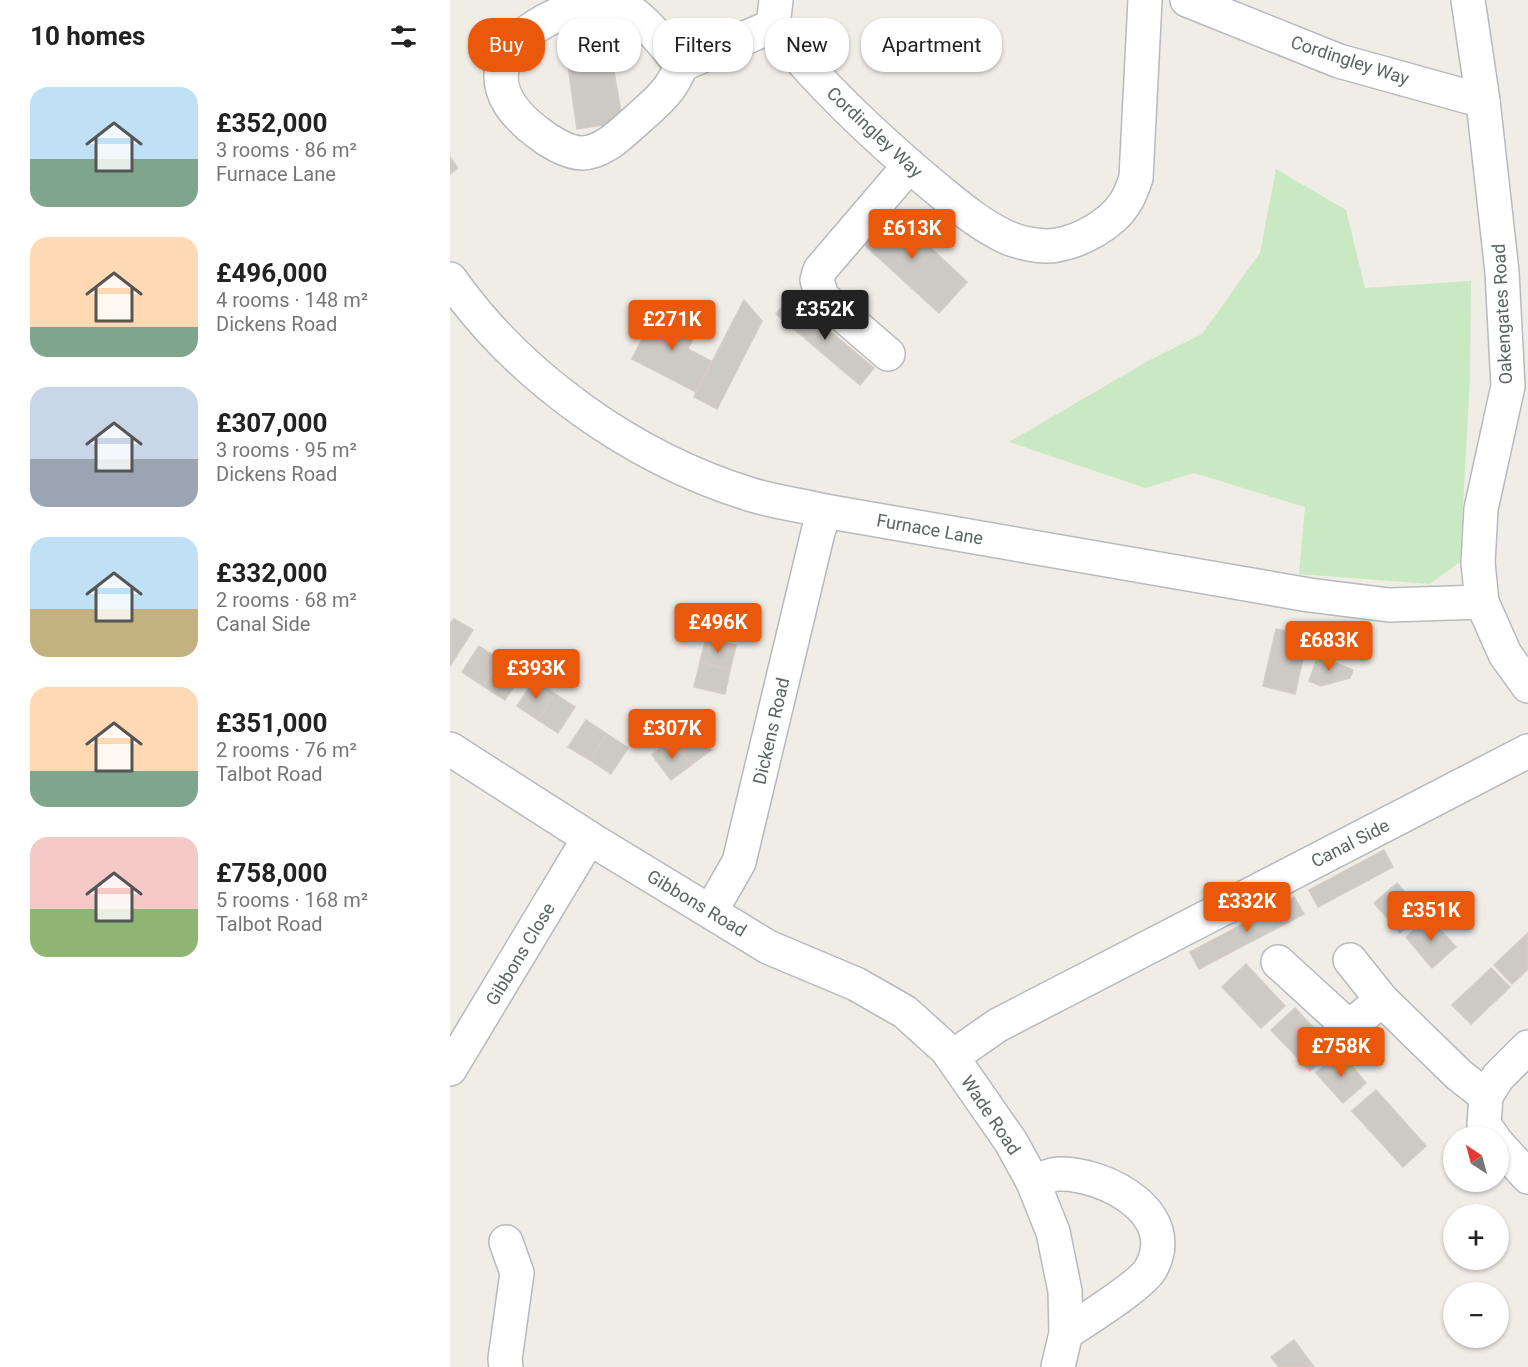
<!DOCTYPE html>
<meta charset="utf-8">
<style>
body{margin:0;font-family:Roboto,sans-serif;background:#f2f2f2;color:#222;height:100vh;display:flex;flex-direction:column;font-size:22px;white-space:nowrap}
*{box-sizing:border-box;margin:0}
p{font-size:20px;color:#767676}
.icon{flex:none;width:33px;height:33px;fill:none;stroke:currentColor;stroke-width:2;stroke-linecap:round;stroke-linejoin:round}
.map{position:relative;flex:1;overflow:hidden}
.drawer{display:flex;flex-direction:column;background:#fff;width:450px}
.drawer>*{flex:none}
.guide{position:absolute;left:18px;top:18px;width:570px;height:54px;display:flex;gap:12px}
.needle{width:39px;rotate:324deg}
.fabs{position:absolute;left:993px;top:1126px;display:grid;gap:12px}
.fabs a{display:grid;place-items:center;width:66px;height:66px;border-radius:50%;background:#fff;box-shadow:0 2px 4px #0004;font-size:30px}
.price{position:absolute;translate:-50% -51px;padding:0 14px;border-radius:6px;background:#ea580c;color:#fff;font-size:20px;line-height:39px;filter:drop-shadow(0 2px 3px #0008)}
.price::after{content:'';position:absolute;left:50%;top:36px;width:18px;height:14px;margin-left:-9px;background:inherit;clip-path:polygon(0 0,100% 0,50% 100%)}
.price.active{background:#222;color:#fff}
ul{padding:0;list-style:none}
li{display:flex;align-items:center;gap:18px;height:150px;padding:0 30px}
li span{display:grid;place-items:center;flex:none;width:168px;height:120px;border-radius:18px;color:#555}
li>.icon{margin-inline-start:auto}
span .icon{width:72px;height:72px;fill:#fffc;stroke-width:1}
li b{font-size:26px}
h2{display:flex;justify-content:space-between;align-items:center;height:72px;padding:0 30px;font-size:26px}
.pill{padding:0 21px;border-radius:24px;background:#fff;box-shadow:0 2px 4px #0004;font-size:21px;line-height:54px}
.pill.active{background:#ea580c;color:#fff}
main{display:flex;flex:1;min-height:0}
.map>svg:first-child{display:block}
.green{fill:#c9e9c2}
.building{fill:#cdc9c5;stroke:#d6ccc4;stroke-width:1.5}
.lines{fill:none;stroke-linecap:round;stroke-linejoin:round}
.minor-casing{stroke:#b6babd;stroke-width:36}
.minor{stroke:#fff;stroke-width:33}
.labels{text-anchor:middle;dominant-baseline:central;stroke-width:4.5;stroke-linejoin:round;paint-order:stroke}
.street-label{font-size:18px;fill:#5d6467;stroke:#fff}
</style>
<main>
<section class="drawer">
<h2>10 homes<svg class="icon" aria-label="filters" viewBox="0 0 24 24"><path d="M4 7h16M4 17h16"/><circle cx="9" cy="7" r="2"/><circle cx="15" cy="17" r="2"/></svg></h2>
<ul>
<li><span style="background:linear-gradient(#bfe0f5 60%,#7fa58c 0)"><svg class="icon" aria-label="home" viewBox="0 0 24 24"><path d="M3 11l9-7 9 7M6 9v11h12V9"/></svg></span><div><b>£352,000</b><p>3 rooms · 86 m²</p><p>Furnace Lane</p></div></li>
<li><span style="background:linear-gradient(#ffd9b3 75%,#7fa58c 0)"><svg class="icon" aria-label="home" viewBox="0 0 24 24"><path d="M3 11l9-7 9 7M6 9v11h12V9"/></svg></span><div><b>£496,000</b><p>4 rooms · 148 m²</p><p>Dickens Road</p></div></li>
<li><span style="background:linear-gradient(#c9d6e8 60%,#9aa5b1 0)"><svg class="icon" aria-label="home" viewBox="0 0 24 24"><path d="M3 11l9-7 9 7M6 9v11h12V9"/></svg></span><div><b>£307,000</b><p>3 rooms · 95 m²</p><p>Dickens Road</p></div></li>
<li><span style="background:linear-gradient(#bfe0f5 60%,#c2b280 0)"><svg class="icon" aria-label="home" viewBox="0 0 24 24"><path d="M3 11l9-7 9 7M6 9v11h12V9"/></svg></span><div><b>£332,000</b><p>2 rooms · 68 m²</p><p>Canal Side</p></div></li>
<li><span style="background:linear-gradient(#ffd9b3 70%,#7fa58c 0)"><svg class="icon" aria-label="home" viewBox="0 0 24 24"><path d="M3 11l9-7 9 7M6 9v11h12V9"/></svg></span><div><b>£351,000</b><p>2 rooms · 76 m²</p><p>Talbot Road</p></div></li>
<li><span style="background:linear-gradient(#f6c9c9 60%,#8fb573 0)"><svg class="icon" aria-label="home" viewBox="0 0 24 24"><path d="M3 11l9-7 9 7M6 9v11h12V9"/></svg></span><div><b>£758,000</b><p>5 rooms · 168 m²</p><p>Talbot Road</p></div></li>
</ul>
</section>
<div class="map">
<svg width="1078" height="1367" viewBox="0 0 1078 1367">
<rect width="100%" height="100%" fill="#f0ece6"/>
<path class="green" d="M826 169 896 210 915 288 1021 281 1020 377 1010 562 980 584 849 574 855 507 744 473 695 488 559 442 698 361 752 334 810 253Z"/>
<g class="building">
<path d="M152 6 173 122 127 129 111 18Z"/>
<path d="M0 157 8 168 0 174Z"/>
<path d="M436 206 517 282 489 313 407 238Z"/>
<path d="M340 298 424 368 410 385 326 314Z"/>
<path d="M294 300 312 321 267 409 244 397Z"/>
<path d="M209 306 220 311 222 307 232 312 219 338 227 343 238 322 249 328 238 349 261 361 246 392 182 359Z"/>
<path d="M4 619 23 630 0 666V623H1Z"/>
<path d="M826 629 858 636 845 694 813 686Z"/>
<path d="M256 638 286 645 280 670 250 662Z"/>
<path d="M29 646 50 660 33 686 12 672Z"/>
<path d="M868 656 903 670 900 678 871 686 859 681Z"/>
<path d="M50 660 72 674 55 700 33 686Z"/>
<path d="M250 662 280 670 275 694 244 687Z"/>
<path d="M84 680 105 694 88 720 67 706Z"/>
<path d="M105 694 125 707 108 733 88 720Z"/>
<path d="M136 720 157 734 140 760 118 747Z"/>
<path d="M242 725 261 750 241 765 222 740Z"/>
<path d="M157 734 178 748 161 774 140 760Z"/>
<path d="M222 740 241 765 221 780 202 755Z"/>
<path d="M934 850 943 867 868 907 859 890Z"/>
<path d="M947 883 973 913 950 933 924 903Z"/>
<path d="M844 897 854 914 749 969 740 952Z"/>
<path d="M979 917 1006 947 982 968 956 937Z"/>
<path d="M1078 933V969L1062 984 1044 965Z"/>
<path d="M796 964 835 1006 811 1028 772 987Z"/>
<path d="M1041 968 1060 987 1021 1024 1002 1005Z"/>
<path d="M845 1008 884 1049 860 1071 821 1030Z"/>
<path d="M890 1052 916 1083 893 1103 866 1073Z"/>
<path d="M926 1090 976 1146 953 1167 902 1111Z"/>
<path d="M844 1340 864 1367H829L821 1357Z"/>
</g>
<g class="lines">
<g class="minor-casing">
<g id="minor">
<path d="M326 0 323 26C370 86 428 140 487 189 508 206 529 224 554 236 568 243 592 248 607 245 631 241 662 224 675 203 680 196 683 186 686 178L695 0"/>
<path d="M737 0 889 61 1033 101"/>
<path d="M1018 0 1033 101 1052 272 1058 386 1031 509 1028 563 1032 602 1055 654 1078 686"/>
<path d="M143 3C149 3 156 2 162 3 187 7 215 46 231 65 223 89 207 102 189 118 174 131 154 153 132 153 118 153 98 141 87 132 8 72 74 19 143 3Z"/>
<path d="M231 65 323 26"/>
<path d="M0 279C70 378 183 458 299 494 324 502 350 505 375 511L859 595 939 605 1032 602"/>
<path d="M438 354 372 297 367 280 370 270 459 166"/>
<path d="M0 749 139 838 318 947 406 984 455 1012 497 1050 561 1142 583 1182 603 1232 615 1291 616 1333 608 1367"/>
<path d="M261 911 289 862 368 532 375 511"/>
<path d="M900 960 932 1000 1009 1075 1036 1096 1034 1125 1043 1137"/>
<path d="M828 962 899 1027 932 1000"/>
<path d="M502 1057 548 1025 1078 751"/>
<path d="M0 1069 139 838"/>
<path d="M1036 1096 1048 1077 1078 1047"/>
<path d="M1048 1144 1078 1177"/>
<path d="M583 1182C591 1179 601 1174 609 1174 655 1173 733 1214 700 1270 690 1286 634 1321 616 1333"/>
<path d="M56 1367 55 1359 67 1273 56 1242"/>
</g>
</g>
<use href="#minor" class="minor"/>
</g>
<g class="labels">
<g class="street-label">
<text transform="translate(900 60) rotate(18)">Cordingley Way</text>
<text transform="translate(425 132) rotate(43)">Cordingley Way</text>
<text transform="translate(1052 314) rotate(-93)">Oakengates Road</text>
<text transform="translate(480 529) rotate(10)">Furnace Lane</text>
<text transform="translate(321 731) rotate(-77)">Dickens Road</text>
<text transform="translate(900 843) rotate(-27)">Canal Side</text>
<text transform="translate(247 903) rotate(31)">Gibbons Road</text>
<text transform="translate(70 954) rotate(-59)">Gibbons Close</text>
<text transform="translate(541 1115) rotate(56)">Wade Road</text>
</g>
</g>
</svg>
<div class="fabs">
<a><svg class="needle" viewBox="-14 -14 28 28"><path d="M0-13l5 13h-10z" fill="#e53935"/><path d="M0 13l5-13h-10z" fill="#767676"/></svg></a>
<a>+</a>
<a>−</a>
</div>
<b class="price" style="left:462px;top:260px">£613K</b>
<b class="price active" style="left:375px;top:341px">£352K</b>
<b class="price" style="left:222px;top:351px">£271K</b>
<b class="price" style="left:268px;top:654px">£496K</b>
<b class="price" style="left:879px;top:672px">£683K</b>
<b class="price" style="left:86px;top:700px">£393K</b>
<b class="price" style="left:222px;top:760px">£307K</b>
<b class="price" style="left:797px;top:933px">£332K</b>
<b class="price" style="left:981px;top:942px">£351K</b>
<b class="price" style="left:891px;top:1078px">£758K</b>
<div class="guide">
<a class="pill active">Buy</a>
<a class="pill">Rent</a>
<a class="pill">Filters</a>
<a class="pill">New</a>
<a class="pill">Apartment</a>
</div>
</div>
</main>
